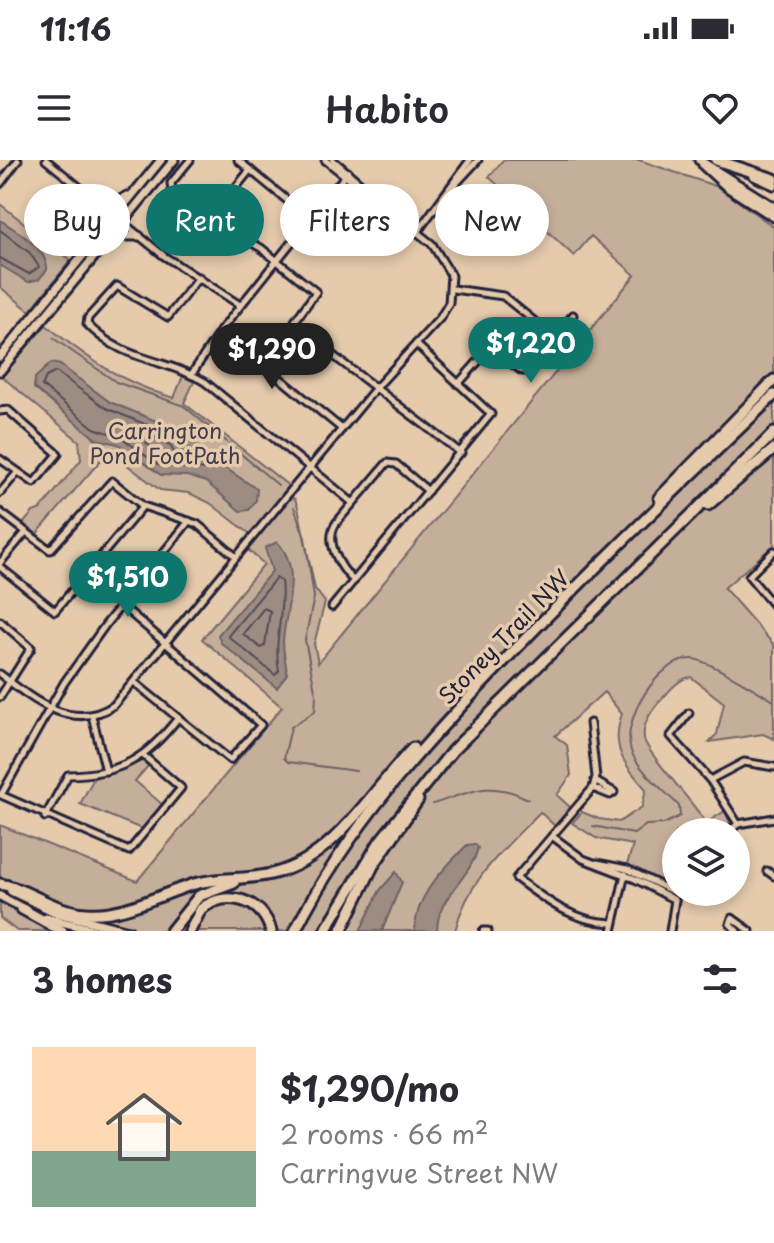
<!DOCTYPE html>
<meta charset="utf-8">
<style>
body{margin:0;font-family:"Playpen Sans",sans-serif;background:#f2f2f3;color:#2b2b33;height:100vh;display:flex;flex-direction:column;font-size:30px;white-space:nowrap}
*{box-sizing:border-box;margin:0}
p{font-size:26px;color:#7c7c81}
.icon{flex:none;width:44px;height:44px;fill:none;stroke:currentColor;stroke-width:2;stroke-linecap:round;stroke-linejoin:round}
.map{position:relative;height:771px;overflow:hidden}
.details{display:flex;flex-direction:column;background:#fff;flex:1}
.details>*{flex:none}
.banner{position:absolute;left:24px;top:24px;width:726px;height:72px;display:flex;gap:16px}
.fabs{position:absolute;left:662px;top:658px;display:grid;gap:16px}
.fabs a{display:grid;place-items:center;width:88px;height:88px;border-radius:50%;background:#fff;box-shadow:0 4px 12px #0003;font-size:40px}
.price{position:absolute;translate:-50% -68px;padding:0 18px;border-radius:28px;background:#0f766e;color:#fff;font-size:26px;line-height:52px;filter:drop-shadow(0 2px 4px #0008)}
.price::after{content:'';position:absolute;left:50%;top:48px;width:24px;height:18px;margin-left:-12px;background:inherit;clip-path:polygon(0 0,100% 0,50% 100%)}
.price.on{background:#222;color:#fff}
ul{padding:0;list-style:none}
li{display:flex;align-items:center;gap:24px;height:200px;padding:0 32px}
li+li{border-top:2px solid #e1e1e2}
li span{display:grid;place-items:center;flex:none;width:224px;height:160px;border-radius:0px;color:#555}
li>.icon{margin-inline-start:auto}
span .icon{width:96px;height:96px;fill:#fffc;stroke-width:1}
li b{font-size:34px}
h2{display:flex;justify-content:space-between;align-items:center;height:96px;padding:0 32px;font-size:34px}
.pill{padding:0 28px;border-radius:36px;background:#fff;box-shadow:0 4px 12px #0003;font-size:28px;line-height:72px}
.pill.on{background:#0f766e;color:#fff}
.status{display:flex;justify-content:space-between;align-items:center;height:56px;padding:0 40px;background:#fff;direction:ltr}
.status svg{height:22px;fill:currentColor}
header{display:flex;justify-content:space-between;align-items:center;height:104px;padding:0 32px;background:#fff;font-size:36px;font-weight:600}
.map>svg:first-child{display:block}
.green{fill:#c6af9a;stroke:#74686a;stroke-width:2}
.water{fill:#9d8c82;stroke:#6c6266;stroke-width:2}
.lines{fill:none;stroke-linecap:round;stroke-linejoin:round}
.shore{stroke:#534c57;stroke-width:2}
.stream{stroke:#6c6266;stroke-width:2}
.minor-casing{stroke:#22223b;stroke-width:11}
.major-casing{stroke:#22223b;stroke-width:13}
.highway-casing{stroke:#22223b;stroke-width:15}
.minor{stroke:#e5caac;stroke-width:5}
.major{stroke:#e5caac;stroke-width:7}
.highway{stroke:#e5caac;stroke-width:9}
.labels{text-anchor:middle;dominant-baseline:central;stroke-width:7;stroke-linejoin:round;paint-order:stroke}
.park-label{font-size:22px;fill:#433e4e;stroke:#e5caac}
.street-label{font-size:22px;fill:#22223b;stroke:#e5caac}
</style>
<div class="status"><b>11:16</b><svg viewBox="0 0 49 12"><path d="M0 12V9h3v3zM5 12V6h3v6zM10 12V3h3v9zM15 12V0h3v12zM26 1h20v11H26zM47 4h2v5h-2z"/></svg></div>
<header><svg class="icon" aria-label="menu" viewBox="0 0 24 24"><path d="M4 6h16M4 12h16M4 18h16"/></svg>Habito<svg class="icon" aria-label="heart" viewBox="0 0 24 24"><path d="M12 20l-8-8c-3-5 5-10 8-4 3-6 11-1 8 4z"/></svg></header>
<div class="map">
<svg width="774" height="771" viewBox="0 0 774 771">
<rect width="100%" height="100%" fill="#e5caac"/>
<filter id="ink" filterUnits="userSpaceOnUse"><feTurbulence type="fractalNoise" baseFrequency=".0125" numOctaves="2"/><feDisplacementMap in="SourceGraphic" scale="16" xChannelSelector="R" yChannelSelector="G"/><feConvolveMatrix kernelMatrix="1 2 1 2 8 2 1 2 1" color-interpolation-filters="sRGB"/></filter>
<g filter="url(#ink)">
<g class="green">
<path d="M503 0H639L718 27 774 67V385L724 428 774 485V579L763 574 709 582 717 574 724 543 691 517C678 519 671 529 662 539 652 549 642 564 644 578 645 591 693 642 704 660L709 661 725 651 730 663 720 672H676L673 728 627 705 633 685 596 678 572 663 582 652 599 659 619 662 642 647 646 629C624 605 610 587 622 554L604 532 555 576 567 585 571 615 557 635 573 650 556 667 540 652C505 688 467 720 455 771H17L0 758V665L137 721 282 547 202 479 264 404 247 389 289 337 295 339 298 347 315 429 325 442 314 484 318 503 635 115 591 76 574 96 489 17Z"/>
<path d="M0 44 71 100 30 151 0 127Z"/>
<path d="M46 165C90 200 120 222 174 238L183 216 194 222 184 243 290 327 288 330 250 374 210 343 189 333 160 330 118 298 100 301 35 376 22 365 33 352 41 349 81 300 79 281 0 215Z"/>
<path d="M142 601 149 605 135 621 163 645 142 669 80 644 94 618Z"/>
</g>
<g class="water">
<path d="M0 60C16 70 49 90 47 110L39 119 28 122 0 105Z"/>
<path d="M51 203 60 205 110 242 181 271 210 298 257 329 256 340 249 350 240 351 206 322 187 316 161 315 118 284 96 279 34 228 35 218Z"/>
<path d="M277 382C303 408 285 450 283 481 283 493 286 503 287 514L277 528 221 483 218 475 272 411 265 388Z"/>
<path d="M475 684 478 688C470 720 437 735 437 771H415C415 735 443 710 467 685Z"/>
<path d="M396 712 402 722 382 771H360L380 730Z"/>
</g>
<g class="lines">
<g class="shore">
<path d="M0 70 30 93 39 107 29 114 0 98"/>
<path d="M56 212 106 248 176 277 206 305V310L158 305 121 277 94 268 42 226 46 217Z"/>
<path d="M151 276 170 285 176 296 165 298 146 283Z"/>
<path d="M276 418 281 421C285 452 273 480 279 511L275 515 228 476Z"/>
<path d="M264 448 270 451 265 485 261 488 243 474Z"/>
</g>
<g class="stream">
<path d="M53 178 116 222 184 246 278 325"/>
<path d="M294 347 305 378 314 437 305 480 316 535 315 551 291 567 284 598 288 602 356 611"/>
<path d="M433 644C471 632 489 619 528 639"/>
<path d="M593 666 634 674 646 665 664 664 680 656 679 646C665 631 638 610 631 591 620 560 660 497 693 499 708 500 759 532 774 541"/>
</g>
<g class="minor-casing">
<g id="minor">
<path d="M46 0 164 96 240 145"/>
<path d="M190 0 171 23 172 31 203 55 261 88 316 132 295 161 297 168 461 293"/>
<path d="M238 0 310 59"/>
<path d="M333 0 375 36"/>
<path d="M0 24 18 0"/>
<path d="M451 29 478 0"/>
<path d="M210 59 250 10"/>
<path d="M418 71 470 0"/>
<path d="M199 117 168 157 117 126 88 158 87 164C123 202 165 198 205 222L353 343"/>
<path d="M453 129 503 136 555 178"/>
<path d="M221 170 342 269"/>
<path d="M191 215 221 170 348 12"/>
<path d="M458 224 490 188 522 211H527L573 155"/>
<path d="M0 251 8 250 58 294 34 323 0 299"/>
<path d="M0 333 17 313"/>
<path d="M0 352 50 390 112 321 143 346 197 364 235 396"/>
<path d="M774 391 749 416 774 446"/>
<path d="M0 403 25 373"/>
<path d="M0 407 55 451 143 346"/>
<path d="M354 421C340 408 323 380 337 362L387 303 396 304 428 331"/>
<path d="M121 445 261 565 230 600 134 522"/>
<path d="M332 447 491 254 416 184"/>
<path d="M0 461 31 488 0 537"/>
<path d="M0 514C33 540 73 573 114 545L374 230 440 158 449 143 451 115 432 84 325 0"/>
<path d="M689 553 671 576 710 620 738 664"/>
<path d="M92 556 106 611"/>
<path d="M590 563 596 617 593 628 516 718C545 740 574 762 612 763"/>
<path d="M144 596 181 628 129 691 1 635 64 523 106 464 189 361"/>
<path d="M710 620 744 602 774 607"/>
<path d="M593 628 610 635 614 632 595 621"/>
<path d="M45 657 68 615C121 614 146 599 178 558"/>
<path d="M728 672 738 664 774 658"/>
<path d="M552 676 583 699 635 719 675 740"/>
<path d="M597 703 627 709 678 734"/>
<path d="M767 711 774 716"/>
<path d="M483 771H488"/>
<path d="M612 771 625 714"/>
<path d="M670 771 675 740"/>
<path d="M737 771 730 764 732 758 750 771"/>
</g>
</g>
<g class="major-casing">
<g id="major">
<path d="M699 0 774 47"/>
<path d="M754 16 774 25"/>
<path d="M106 49 127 36"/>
<path d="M107 89 122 76H139"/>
<path d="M0 197 161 0"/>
<path d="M0 211 174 0"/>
<path d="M11 731 57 753 129 771"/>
<path d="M0 736 26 750"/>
<path d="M46 758 98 771"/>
</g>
</g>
<g class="highway-casing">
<g id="highway">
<path d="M716 0 774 19"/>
<path d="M704 5 727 26 774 56"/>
<path d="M659 338 774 220"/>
<path d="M708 345 774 289"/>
<path d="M0 724C29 729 53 751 86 753 123 756 156 736 191 725 218 716 248 721 275 713 336 697 371 631 413 588"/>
<path d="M22 749 62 771"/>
<path d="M171 771 199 736 234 723"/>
<path d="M190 771 201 749C227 729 262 739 271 771"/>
<path d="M295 771C348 666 425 583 506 499 593 408 684 322 774 235"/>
<path d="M325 771 380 681 453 590 774 273"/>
<path d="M341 771 373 706 418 640"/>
</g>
</g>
<use href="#minor" class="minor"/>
<use href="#major" class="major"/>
<use href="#highway" class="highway"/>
</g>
</g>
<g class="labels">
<g class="park-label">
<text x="165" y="269">Carrington<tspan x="165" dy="25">Pond FootPath</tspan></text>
</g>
<g class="street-label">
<text transform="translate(503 476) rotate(-46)">Stoney Trail NW</text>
</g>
</g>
</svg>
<div class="fabs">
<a><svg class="icon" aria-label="layers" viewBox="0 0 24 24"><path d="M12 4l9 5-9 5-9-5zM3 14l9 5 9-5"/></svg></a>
</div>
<b class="price" style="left:531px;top:225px">$1,220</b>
<b class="price on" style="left:272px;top:231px">$1,290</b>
<b class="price" style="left:128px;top:459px">$1,510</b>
<div class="banner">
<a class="pill">Buy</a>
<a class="pill on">Rent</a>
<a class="pill">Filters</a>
<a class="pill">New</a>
</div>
</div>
<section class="details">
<h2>3 homes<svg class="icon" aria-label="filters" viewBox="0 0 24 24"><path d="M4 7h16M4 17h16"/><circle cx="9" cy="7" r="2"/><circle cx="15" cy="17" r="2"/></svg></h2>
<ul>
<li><span style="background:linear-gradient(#ffd9b3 65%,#7fa58c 0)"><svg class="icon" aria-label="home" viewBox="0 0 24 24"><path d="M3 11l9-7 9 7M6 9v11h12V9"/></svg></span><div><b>$1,290/mo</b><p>2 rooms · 66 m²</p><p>Carringvue Street NW</p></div></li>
</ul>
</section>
